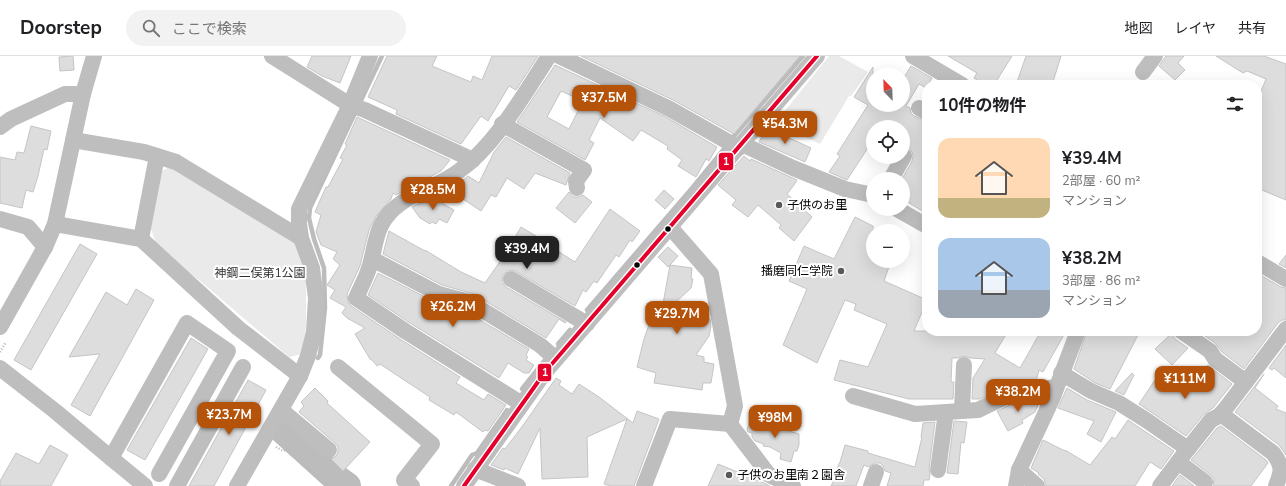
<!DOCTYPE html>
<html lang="ja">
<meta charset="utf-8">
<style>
body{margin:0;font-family:"Nunito Sans","Noto Sans JP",sans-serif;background:#f2f2f2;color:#202124;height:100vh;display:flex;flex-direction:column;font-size:15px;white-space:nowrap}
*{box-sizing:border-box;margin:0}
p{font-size:13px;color:#757577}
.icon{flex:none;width:22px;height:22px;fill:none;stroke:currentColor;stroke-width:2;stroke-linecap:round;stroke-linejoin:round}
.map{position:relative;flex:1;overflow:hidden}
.drawer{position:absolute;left:922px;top:24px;width:340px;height:256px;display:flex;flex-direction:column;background:#fff;border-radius:16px;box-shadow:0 4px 16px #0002}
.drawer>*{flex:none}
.needle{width:26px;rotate:337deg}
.tools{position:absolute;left:866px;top:12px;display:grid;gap:8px}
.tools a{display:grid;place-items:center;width:44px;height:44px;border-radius:50%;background:#fff;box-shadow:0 4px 16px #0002;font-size:20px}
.price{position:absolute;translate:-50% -34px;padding:0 9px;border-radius:8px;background:#b45309;color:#fff;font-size:13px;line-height:26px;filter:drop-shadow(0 1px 2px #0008)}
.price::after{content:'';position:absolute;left:50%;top:24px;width:12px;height:9px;margin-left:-6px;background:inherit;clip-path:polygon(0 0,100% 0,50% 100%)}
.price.current{background:#222;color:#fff}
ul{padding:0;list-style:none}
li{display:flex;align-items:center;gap:12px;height:100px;padding:0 16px}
li span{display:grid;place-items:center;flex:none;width:112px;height:80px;border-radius:12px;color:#555}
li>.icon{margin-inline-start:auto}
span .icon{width:48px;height:48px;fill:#fffc;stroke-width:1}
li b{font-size:17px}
h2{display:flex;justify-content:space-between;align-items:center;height:48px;padding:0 16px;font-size:17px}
header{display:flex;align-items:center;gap:24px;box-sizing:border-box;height:56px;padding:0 20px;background:#fff;border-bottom:1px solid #e0e0e0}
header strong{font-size:19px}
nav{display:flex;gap:22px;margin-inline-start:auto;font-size:14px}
.search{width:280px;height:36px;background:#f2f2f2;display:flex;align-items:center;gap:10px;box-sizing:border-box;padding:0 14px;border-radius:22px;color:#757577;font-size:15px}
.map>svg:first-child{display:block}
.green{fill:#eaeaea}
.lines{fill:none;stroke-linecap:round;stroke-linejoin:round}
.stream{stroke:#bcbcbc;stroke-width:4.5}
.river{stroke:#bcbcbc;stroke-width:28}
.building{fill:#ddd;stroke:#c5c5c5;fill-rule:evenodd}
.path{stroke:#b8b8b8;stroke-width:2.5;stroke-dasharray:1 2;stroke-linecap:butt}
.minor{stroke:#bebebe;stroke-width:16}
.bus-1-casing{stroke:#fff;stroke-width:7}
.bus-1{stroke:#e4002b;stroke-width:4}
.poi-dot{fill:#595959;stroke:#fff;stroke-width:1.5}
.bus-dot{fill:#000;stroke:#fff;stroke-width:1.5}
.labels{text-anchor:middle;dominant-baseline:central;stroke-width:4;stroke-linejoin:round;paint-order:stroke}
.poi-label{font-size:12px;fill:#000;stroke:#fff;text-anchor:start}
.park-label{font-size:12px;fill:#303030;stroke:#fff}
.line-badge{stroke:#fff;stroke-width:1.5}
.badge-label{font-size:11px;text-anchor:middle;font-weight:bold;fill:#fff}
</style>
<header>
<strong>Doorstep</strong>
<div class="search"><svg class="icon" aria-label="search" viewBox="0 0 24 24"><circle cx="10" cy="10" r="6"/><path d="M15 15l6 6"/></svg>ここで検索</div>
<nav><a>地図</a><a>レイヤ</a><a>共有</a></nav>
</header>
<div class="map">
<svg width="1286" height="430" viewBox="0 0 1286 430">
<rect width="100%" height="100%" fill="#fff"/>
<g class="green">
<path d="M829 0H839L868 16 851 40H849L820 88 776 66Z"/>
<path d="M173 109 297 188 306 214V272L302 298 289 301 199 224 158 193 151 173 162 115Z"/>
</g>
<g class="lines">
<g class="stream">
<path d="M734 80 803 0"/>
<path d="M587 254 693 131 724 93"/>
<path d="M558 288 570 274"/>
<path d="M318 302 320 299 325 252 324 212 314 183 309 162 310 152 382 0"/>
<path d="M522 333 545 304"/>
<path d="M451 430 472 399 477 397 507 354"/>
</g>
<path class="river" d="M283 374 336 422 347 430"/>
</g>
<g class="building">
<path d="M73 0 74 14 60 15 59 1Z"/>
<path d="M312 0H351L340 27 322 20 307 11Z"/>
<path d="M387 0H437L432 10 471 26 473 20 482 24 492 0H538L516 34 509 30 488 65 481 60 461 88 396 58 397 54 368 41Z"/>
<path d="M581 0H800L734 78 675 45Z"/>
<path d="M948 0H1012L994 29H985L974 22 977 17Z"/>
<path d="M1026 0H1061L1052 29H1016Z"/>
<path d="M1166 0H1184L1178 7 1185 14 1175 24 1159 10Z"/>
<path d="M1216 0H1264L1286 8V144L1257 132V45L1266 23 1247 15 1243 17Z"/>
<path d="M555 9 666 61 717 91 709 105 706 103 696 121 678 110 682 104 667 93 668 90 641 74 633 85 600 62 589 84 594 87 585 104 517 66ZM561 35 583 45 569 73 547 61Z"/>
<path d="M911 10 932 22 926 32 919 28 906 50 910 52 911 57 914 60 927 65V158L903 143V121L912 105 913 100 912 96 909 92 903 91V71H873V84L847 124 829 116 840 100 837 98 868 49 854 41 873 11V49H903V23Z"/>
<path d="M357 61 450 104 441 115 396 139 393 137 391 143 376 160 369 174 360 210 347 238 348 246 351 250 400 283 460 321 456 327 484 344 488 338 506 349 488 375 485 374 483 376 456 356 454 359 429 344 430 341 380 308 377 310 373 305 370 303 355 278 365 272 347 262 342 257 346 251 330 242 335 234 327 229 340 209 333 203 337 196 321 189 316 176 321 159 315 156 326 131H328L343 103 340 102 347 89 345 88Z"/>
<path d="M31 70 51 75 47 94 44 93 38 120 33 136 26 134 22 152 0 147V101L15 104 17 96 24 97Z"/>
<path d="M770 73 811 92 805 106 759 86 765 75 768 76Z"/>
<path d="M506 81 570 117 566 129 535 117 524 133 507 122 496 141 491 139 481 155 454 137 462 125 468 120 479 127 494 96Z"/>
<path d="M744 100 750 105 751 103 797 124 794 129 787 138 812 161 794 185 779 172 781 169 758 149 748 161 732 149 736 144 718 129Z"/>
<path d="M664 134 674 143 665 153 655 144Z"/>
<path d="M569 136 573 141H579L583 139 592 146 575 167 556 152Z"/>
<path d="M431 141 454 154 447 167 439 163 436 168 432 166 430 168 420 162 412 151Z"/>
<path d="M610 153 640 175 632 186 630 184 619 201 616 199 597 227 594 225 586 236 583 234 575 250 515 215 511 214 507 215 503 219 502 223 503 227 506 231 566 266 565 267 559 263 546 282 474 238 442 229 383 198 389 175 425 195V194L461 216 485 227 501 204 521 171 546 186 545 187 575 206Z"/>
<path d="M855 161 873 170V205H891L884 225 927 244 914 275H1008L995 297 1020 312 1041 275H1066L1043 316 1039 314 1036 325 1009 329 980 343H972L973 322 985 303 970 302 964 300 958 302H952L951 326H954L953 343H909L834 324 840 304 868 311 887 268 854 254 856 248 845 244 817 307 783 289 807 233 789 225 804 190 834 203Z"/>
<path d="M80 188 97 198 31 314 14 304Z"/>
<path d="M668 191 678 200 670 209 692 212 691 223H693L691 232 675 247 695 250V254L703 256V262L710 263 711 270 709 280 696 299 704 301V306L714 308 711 327H703L702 334 654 327 656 317 637 311 644 283 657 246 663 248 670 209 668 211 658 201Z"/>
<path d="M1286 199V212L1279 208Z"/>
<path d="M378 217 435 246 465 255 529 293 526 299 528 301 526 304 534 309 529 317H524L508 307 499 322 410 267 368 239Z"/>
<path d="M1257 217 1281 231 1286 232V264H1282L1278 267 1244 313 1222 296 1215 287 1198 275H1257Z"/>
<path d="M136 233 154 244 90 360 71 349 100 298 69 301 106 236 127 249Z"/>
<path d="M1087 275H1132L1138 279 1110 333 1095 327 1074 313Z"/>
<path d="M1172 277 1175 283 1188 292 1172 309 1155 293Z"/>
<path d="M191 282 208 293 145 404 127 394Z"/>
<path d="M1286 289V322L1274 312 1272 314 1269 312Z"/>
<path d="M1208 309 1232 328 1213 352 1204 358 1186 380 1139 348 1159 318 1188 335 1203 318 1202 317Z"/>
<path d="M1132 317 1134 319 1124 339 1115 335Z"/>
<path d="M1264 318 1255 332 1278 350 1276 353 1286 357V399L1279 389 1235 356Z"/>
<path d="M556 322 561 325 559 329 572 338 579 328 599 341 633 367 637 355 659 363 634 430H611L604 428 627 363 587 381 588 421 542 423 540 372 518 418 505 412 504 414 491 409 503 392 505 393 524 368Z"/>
<path d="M248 324 266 334 214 430H189Z"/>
<path d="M315 332 328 345 327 347 370 386 343 415 331 403 336 400 338 396V391L335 387 299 356 304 350 301 346Z"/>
<path d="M1067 332 1087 344 1116 356 1101 386 1087 378 1094 365 1058 352Z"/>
<path d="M1039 343 1040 345 1035 356 1022 364 1023 367 1008 375 997 355 1014 347Z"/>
<path d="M750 364 799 378V389L797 395H794L791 406 780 403 781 397 770 391 763 390 764 388 755 385 752 381V377L748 376 747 374Z"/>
<path d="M1128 364 1174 395 1161 413 1150 406 1135 430H1046L1044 423 1038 418 1039 417 1031 412 1043 384 1065 395V394L1090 409 1112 381 1115 383Z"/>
<path d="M954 365 967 366 964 387 961 386 958 418 947 417Z"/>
<path d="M935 366 929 413 930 419 929 424H924L923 430H887L891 417 885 415 883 410 880 407H875L868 411 864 409 856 430H831L835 422 833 421 840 406 845 389 868 395V397L915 411 922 381H921L923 367Z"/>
<path d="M1221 370 1266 404 1268 407 1251 430H1213L1214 423 1211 419 1191 404 1217 372Z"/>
<path d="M50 389 68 399 51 430H0V425L16 397 39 408Z"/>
<path d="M718 408 764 427 770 430H708Z"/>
<path d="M1180 419 1194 430H1172Z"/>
</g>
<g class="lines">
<g class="path">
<path d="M0 296 6 286"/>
<path d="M276 391 283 395 287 393 328 430"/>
</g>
<g class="minor">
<path d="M272 0 350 49 365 54 473 104"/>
<path d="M559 0 670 53 739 92"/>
<path d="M913 0 962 29"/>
<path d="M1143 16 1155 0"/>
<path d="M919 52 927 56"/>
<path d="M502 68 584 114 576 125 577 132"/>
<path d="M0 71 11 63 65 38H83"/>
<path d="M73 84 144 96 176 106 301 182"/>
<path d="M742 88 793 112 845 133 873 139"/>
<path d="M891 123 904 100"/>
<path d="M897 153 927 170"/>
<path d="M0 163 28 171 45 191"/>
<path d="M55 168 141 183 238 272 300 320"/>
<path d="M670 171 711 218 735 350 730 368"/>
<path d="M141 183 157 100"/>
<path d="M372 203 439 238 469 246 540 289 556 303"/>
<path d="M1257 206 1286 223"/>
<path d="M511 223 587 268"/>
<path d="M0 271 45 191 55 168 83 38 94 0"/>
<path d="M1181 275 1210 295 1215 303 1239 321 1247 324"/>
<path d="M338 311 432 388 404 424 412 430"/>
<path d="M0 312 55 355 111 402 145 430"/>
<path d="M1061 317 1091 335 1119 347 1146 364 1188 393"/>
<path d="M853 340 915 358 978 354 1011 338 1056 331"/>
<path d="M522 348 405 275 356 242C361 231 367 220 370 209 375 192 376 173 387 160 404 138 437 132 459 115 496 89 524 38 549 0"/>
<path d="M281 354 329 394"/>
<path d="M962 354 964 309"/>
<path d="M1221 358 1273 397C1283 410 1282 415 1276 430"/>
<path d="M111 402 187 267 228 295 159 418"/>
<path d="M1178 406 1205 426"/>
<path d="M475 413 518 430"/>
<path d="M938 414 946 356"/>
<path d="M177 430 243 311"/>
<path d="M237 430 300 320 308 300 314 276 316 242 312 212 301 182 299 168V153L350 49 370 0"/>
<path d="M464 430 545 316 817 0"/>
<path d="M644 430 670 363 730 368 769 419 793 430"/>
<path d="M871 430 876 416"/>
<path d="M1016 430 1019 414"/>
<path d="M1037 430 1019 414 1053 341 1078 275"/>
<path d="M1160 430 1184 398 1211 364 1219 360 1226 352 1286 273"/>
</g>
<g class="bus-1-casing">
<path id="bus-1" d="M464 430 545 316 817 0"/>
</g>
<use href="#bus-1" class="bus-1"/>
</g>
<g class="poi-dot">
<circle cx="779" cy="149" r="4"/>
<circle cx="841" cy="215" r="4"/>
<circle cx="729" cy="419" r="4"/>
</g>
<g class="bus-dot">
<circle cx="668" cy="173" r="3.5"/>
<circle cx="637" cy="209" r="3.5"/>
</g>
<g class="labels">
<g class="poi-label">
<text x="787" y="149">子供のお里</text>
<text x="833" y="215" text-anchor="end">播磨同仁学院</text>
<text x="737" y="419">子供のお里南２園舎</text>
</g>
<g class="park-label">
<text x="260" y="217">神鋼二俣第1公園</text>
</g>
</g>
<g class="line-badge">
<rect x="718" y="96" width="16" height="19" rx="4" fill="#e4002b"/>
<rect x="537" y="307" width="15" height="19" rx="4" fill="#e4002b"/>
</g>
<g class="badge-label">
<text x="726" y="109">1</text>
<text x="545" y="320">1</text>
</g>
</svg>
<div class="tools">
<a><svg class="needle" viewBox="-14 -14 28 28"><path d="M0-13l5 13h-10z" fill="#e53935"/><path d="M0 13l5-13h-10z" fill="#757577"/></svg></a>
<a><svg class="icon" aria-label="locate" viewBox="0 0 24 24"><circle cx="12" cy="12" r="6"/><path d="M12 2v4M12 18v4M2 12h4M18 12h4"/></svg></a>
<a>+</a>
<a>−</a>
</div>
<b class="price" style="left:604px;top:63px">¥37.5M</b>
<b class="price" style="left:785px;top:89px">¥54.3M</b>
<b class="price" style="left:433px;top:155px">¥28.5M</b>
<b class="price current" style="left:527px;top:214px">¥39.4M</b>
<b class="price" style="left:453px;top:272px">¥26.2M</b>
<b class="price" style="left:677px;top:279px">¥29.7M</b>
<b class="price" style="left:1185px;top:344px">¥111M</b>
<b class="price" style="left:1018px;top:357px">¥38.2M</b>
<b class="price" style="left:229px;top:380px">¥23.7M</b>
<b class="price" style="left:775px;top:383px">¥98M</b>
<section class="drawer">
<h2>10件の物件<svg class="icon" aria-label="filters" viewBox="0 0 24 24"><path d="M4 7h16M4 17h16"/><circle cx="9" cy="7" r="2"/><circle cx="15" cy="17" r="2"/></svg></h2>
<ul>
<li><span style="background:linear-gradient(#ffd9b3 75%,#c2b280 0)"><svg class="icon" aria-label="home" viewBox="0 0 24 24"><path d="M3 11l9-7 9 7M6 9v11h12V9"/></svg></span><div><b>¥39.4M</b><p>2部屋 · 60 m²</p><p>マンション</p></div></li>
<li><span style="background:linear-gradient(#a9c7e8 65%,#9aa5b1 0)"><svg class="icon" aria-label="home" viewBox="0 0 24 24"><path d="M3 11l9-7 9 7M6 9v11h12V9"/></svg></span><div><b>¥38.2M</b><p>3部屋 · 86 m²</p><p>マンション</p></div></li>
</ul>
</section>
</div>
